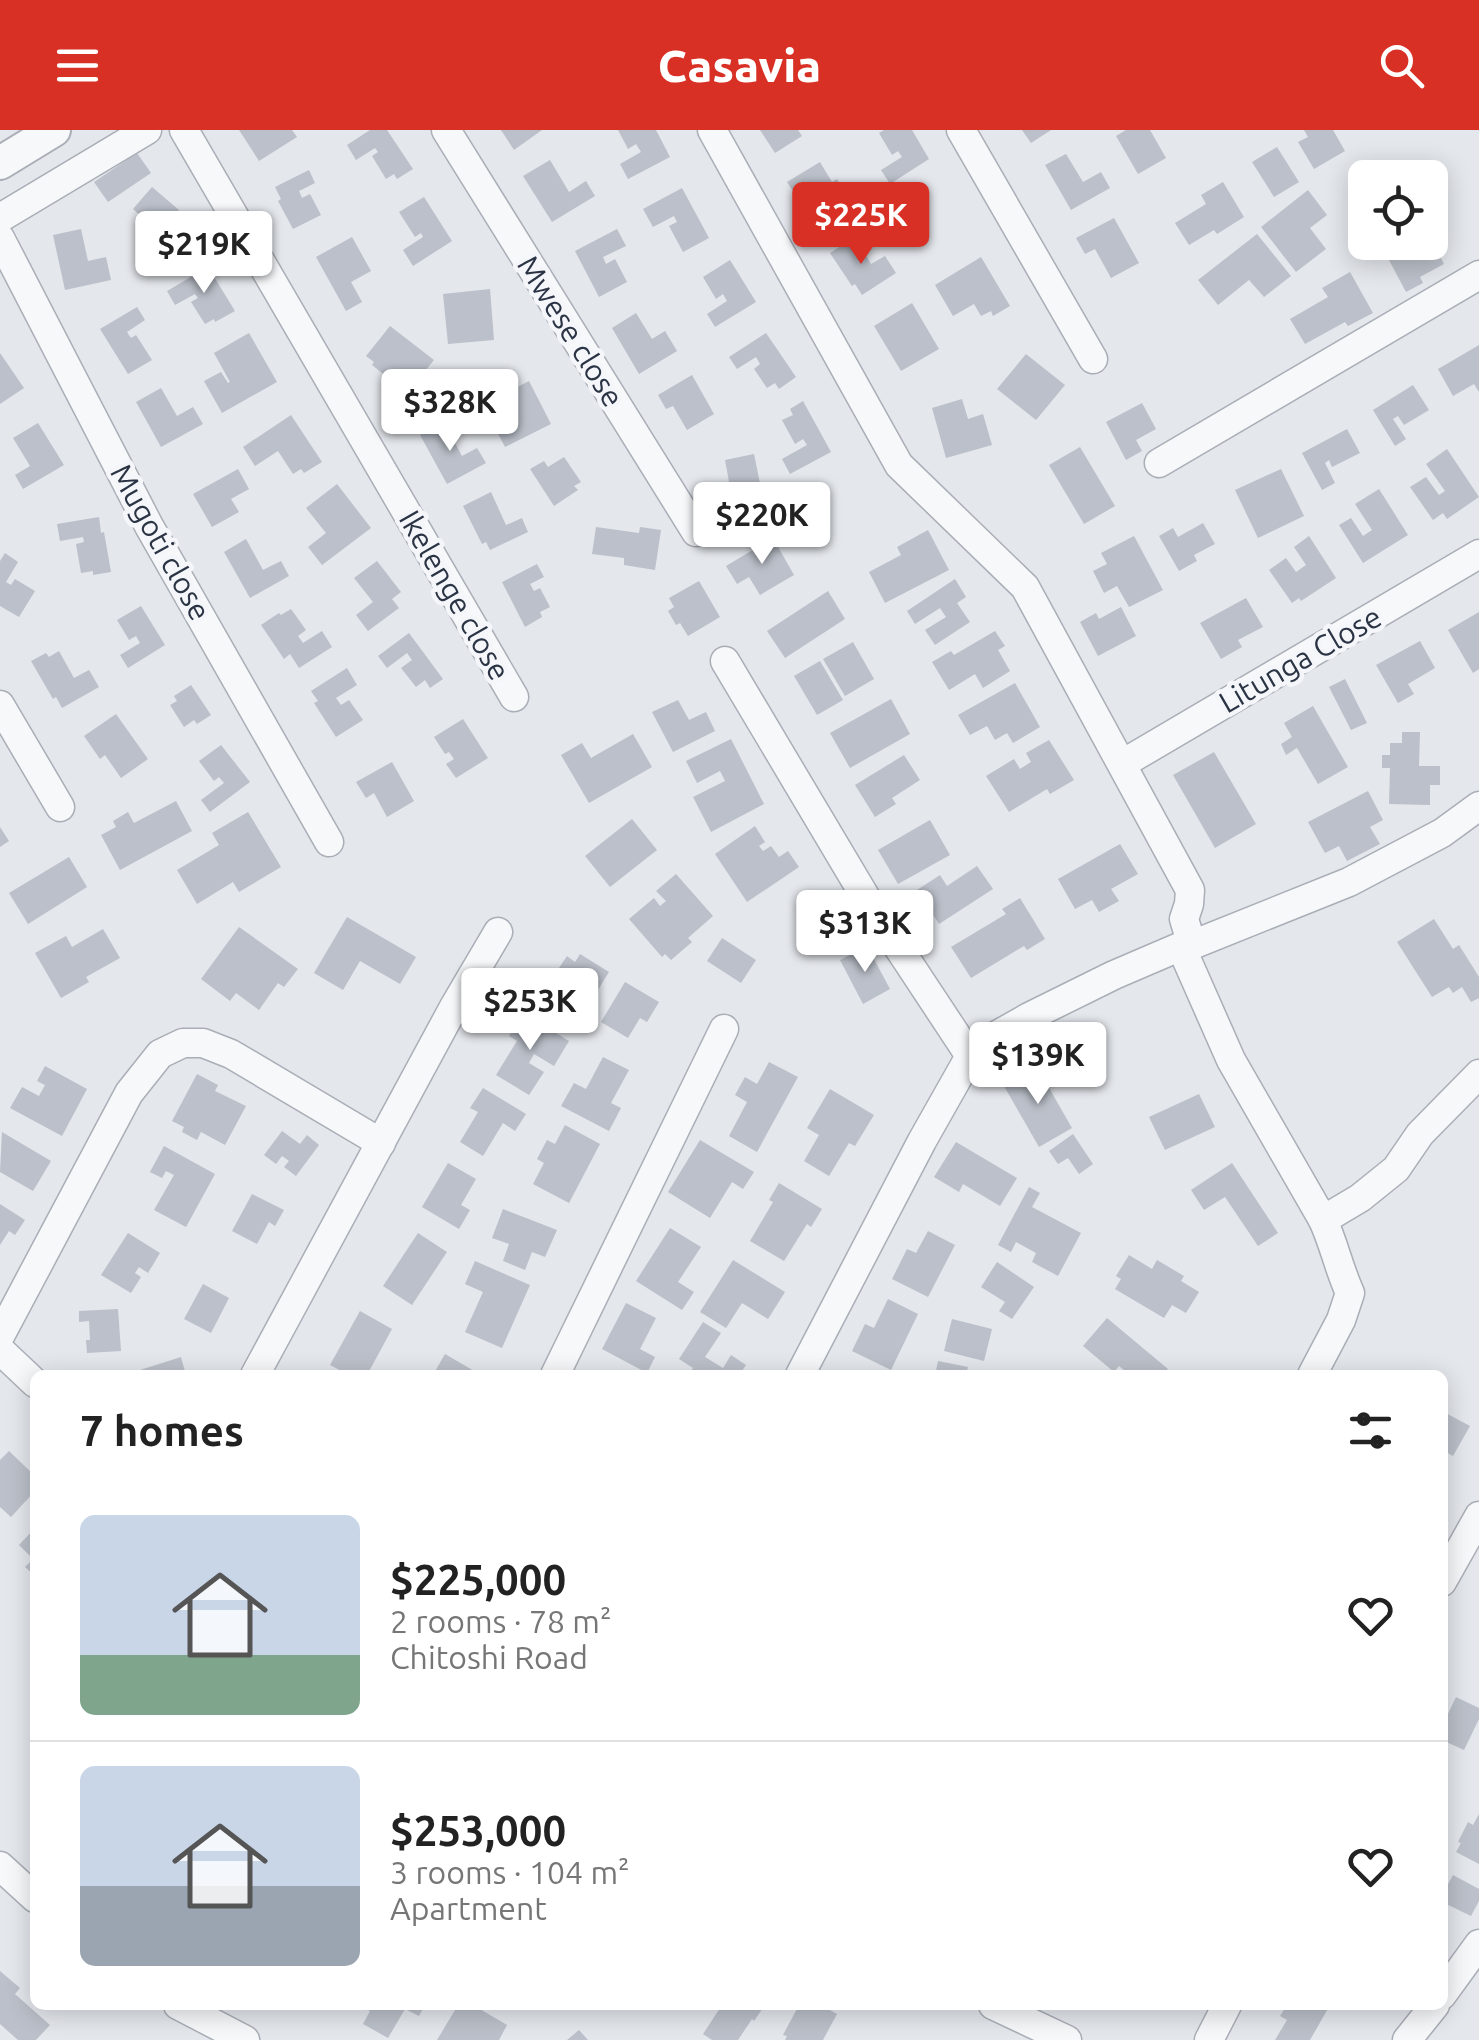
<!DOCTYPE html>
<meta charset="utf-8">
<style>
body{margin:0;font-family:Ubuntu,sans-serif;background:#f6f6f6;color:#222;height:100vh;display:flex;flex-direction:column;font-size:38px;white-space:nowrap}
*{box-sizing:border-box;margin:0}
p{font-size:32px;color:#767676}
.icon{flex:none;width:55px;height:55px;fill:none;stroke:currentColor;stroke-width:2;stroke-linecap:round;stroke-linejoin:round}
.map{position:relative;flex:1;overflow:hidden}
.drawer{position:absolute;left:30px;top:1240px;width:1418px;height:640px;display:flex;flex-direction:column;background:#fff;border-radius:15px;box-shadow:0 5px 25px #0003}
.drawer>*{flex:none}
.fabs{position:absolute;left:1348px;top:30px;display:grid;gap:20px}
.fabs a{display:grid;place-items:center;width:100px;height:100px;border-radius:15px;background:#fff;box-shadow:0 5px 25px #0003;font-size:50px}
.price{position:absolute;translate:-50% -85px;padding:0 22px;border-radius:10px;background:#fff;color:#222;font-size:32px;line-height:65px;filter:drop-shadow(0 2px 5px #0008)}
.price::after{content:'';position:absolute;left:50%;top:60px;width:30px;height:22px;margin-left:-15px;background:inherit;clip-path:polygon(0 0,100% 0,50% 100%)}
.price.active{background:#d93025;color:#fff}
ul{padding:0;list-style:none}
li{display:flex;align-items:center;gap:30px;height:250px;padding:0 50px}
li+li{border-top:2px solid #e0e0e0}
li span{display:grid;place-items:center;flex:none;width:280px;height:200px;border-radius:15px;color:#555}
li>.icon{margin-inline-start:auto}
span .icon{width:120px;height:120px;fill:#fffc;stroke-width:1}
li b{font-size:42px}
h2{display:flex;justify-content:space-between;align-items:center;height:120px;padding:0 50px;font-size:42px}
header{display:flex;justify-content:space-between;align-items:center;height:130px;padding:0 50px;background:#d93025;color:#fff;font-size:45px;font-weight:800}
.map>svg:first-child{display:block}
.building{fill:#bbc0ca}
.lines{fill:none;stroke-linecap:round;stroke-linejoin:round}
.minor-casing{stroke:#a9aeb7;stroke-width:31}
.tertiary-casing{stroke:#a9aeb7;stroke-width:36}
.minor{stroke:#f7f8fa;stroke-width:28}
.tertiary{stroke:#f7f8fa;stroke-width:32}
.labels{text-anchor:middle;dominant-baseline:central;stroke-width:9;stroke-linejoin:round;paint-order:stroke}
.street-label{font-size:30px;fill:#2b3445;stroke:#f4f6f9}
</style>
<header><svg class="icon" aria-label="menu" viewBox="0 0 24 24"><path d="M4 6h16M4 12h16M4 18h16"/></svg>Casavia<svg class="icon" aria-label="search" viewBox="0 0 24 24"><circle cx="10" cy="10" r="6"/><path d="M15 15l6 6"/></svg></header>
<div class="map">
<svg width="1479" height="1910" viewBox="0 0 1479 1910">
<rect width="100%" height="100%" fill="#e4e7ec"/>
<g class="building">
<path d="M239 0H292L297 7 259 31Z"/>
<path d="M370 0H387L413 39 397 49 394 44 386 49 372 26 378 22 375 18 356 30 347 15Z"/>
<path d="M501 0H542L514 20Z"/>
<path d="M618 0H656L670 27 628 49 620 34 641 22 636 14 628 19Z"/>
<path d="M760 0H798L802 6 775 23Z"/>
<path d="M884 0H912L929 29 890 54 881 40 902 27 898 21 892 25 879 3Z"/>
<path d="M1022 0H1051L1031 13Z"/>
<path d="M1126 0H1150L1166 28 1138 44 1116 6Z"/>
<path d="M1304 0H1333L1345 21 1314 39 1298 12 1308 7Z"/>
<path d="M1277 17 1299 52 1274 67 1252 32Z"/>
<path d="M137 23 151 43 108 72 94 52Z"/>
<path d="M1066 24 1083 52 1101 42 1110 58 1071 80 1045 35Z"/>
<path d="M550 30 569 62 586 51 595 66 552 92 523 46Z"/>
<path d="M820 32 832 52 837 49 853 76 816 97 787 52Z"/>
<path d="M309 40 315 53 299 61 302 68 310 64 321 85 293 99 278 71 281 69 275 57Z"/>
<path d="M1223 52 1244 87 1217 104 1214 100 1189 115 1175 93 1206 74 1201 65Z"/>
<path d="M152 57 179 80 174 86 183 94 159 123 146 112 162 94 155 88 150 94 133 79Z"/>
<path d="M682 58 709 108 683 122 669 96 677 92 674 86 653 97 643 79Z"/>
<path d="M1308 60 1327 85 1310 98 1326 119 1296 142 1261 97Z"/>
<path d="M424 67 452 111 413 136 403 120 423 107 421 103 415 107 399 82Z"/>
<path d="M1114 88 1139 133 1111 148 1095 119 1085 124 1076 108Z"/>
<path d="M81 99 88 131 106 127 111 150 65 160 53 105Z"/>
<path d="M617 99 626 116 603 127 606 134 615 129 627 152 599 167 575 121Z"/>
<path d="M1257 104 1291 146 1264 167 1249 150 1218 175 1198 150Z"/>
<path d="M352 107 371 141 351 152 362 172 346 181 316 127Z"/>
<path d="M855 107 871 134 885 126 896 143 862 165 855 154 852 156 830 123Z"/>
<path d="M1422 112H1433L1444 134 1420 147 1423 153 1406 162 1389 130Z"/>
<path d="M981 127 1010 176 993 186 991 181 981 186 974 174 953 186 935 155Z"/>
<path d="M730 130 756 172 715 197 707 184 727 171 723 164 716 169 703 147Z"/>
<path d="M208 137 235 181 215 192 214 189 205 194 191 172 198 168 195 164 175 175 167 161Z"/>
<path d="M1350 142 1373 183 1348 196 1345 192 1305 214 1290 189 1328 167 1322 158Z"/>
<path d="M490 159 494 210 448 214 443 164Z"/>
<path d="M912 173 939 219 901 241 874 196Z"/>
<path d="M137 177 145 190 127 202 131 208 136 205 152 230 128 244 100 199Z"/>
<path d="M636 183 652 209 665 201 677 221 639 244 612 198Z"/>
<path d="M390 196 434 230 407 263 372 235 374 232 366 226Z"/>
<path d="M249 203 277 252 222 283 204 251 221 242 228 253 230 252 214 223Z"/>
<path d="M766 203 796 247 779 259 775 253 767 258 754 239 760 234 756 227 737 239 729 227Z"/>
<path d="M1479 215V262L1474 254 1453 266 1438 239Z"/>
<path d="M0 223 24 258 0 274Z"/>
<path d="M1026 224 1065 255 1036 290 997 259Z"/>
<path d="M692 245 714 284 687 300 673 276 666 279 658 265Z"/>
<path d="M529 251 551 294 505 317 483 275Z"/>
<path d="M1413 255 1429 280 1404 295 1398 286 1393 289 1406 309 1395 316 1373 280Z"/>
<path d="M161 258 177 286 193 277 203 294 161 317 136 272Z"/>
<path d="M962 269 968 289 983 284 992 315 946 328 932 278Z"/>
<path d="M803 271 831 322 790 344 782 329 807 315 803 309 795 314 782 290 793 285 790 279Z"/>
<path d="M1142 273 1156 299 1136 310 1142 321 1126 330 1106 292Z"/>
<path d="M291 285 322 332 304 343 301 339 293 344 278 321 255 336 243 317Z"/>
<path d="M38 293 64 335 23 359 15 345 30 336 13 308Z"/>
<path d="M444 293 462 326 477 318 486 333 447 354 420 305Z"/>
<path d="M1347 299 1360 323 1332 337 1329 330 1325 333 1335 353 1322 360 1302 323Z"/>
<path d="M1080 317 1115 376 1084 394 1049 335Z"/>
<path d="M1447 319 1479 367 1447 389 1443 383 1433 390 1410 357 1426 347 1439 365 1445 361 1426 334Z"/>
<path d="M754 324 763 368 724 376 720 359 730 357 725 330Z"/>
<path d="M564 327 581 352 574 356 578 360 554 376 530 339 544 331 548 337Z"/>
<path d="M238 339 249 359 231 369 239 382 212 397 193 364Z"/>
<path d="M1281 339 1304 386 1258 408 1235 360Z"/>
<path d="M337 354 371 398 322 435 308 417 326 403 306 378Z"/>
<path d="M1379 359 1408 405 1363 433 1339 395 1351 388 1363 406 1372 400 1355 374Z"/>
<path d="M491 362 506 395 522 388 528 402 490 420 486 412 482 414 463 376Z"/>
<path d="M99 387 101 403 104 402 111 442 93 445V441L81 443 76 414 84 412 83 407 60 411 57 394Z"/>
<path d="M1203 393 1215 414 1194 425 1197 431 1179 441 1159 406 1173 398 1178 407Z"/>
<path d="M596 397 639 403 640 397 661 400 655 440 624 435V428L592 424Z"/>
<path d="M928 400 949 440 885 473 869 442 901 425 897 417Z"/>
<path d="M1134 406 1163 460 1129 477 1117 456 1104 463 1093 441 1107 434 1101 423Z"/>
<path d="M1309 406 1336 448 1301 471 1299 468 1292 473 1269 440 1286 428 1296 442 1306 435 1294 417Z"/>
<path d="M773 408 794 445 760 465 749 447 737 454 726 436Z"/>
<path d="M246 409 263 440 281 431 289 446 250 468 224 422Z"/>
<path d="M5 423 18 432 6 452 11 455 15 449 35 461 19 487 0 476V431Z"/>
<path d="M377 431 401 462 392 469 399 478 368 501 356 485 373 472 354 448Z"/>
<path d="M537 434 544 447 530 454 534 461 540 458 550 477 540 482 542 487 525 497 502 452Z"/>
<path d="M955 449 966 467 957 473 970 492 935 515 925 500 946 487 940 478 915 494 907 481Z"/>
<path d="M699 451 720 487 688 506 680 493 676 495 668 481 674 477 669 468Z"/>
<path d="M828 461 845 489 785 528 767 501Z"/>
<path d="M1246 468 1263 497 1238 510 1242 517 1221 529 1200 493Z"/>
<path d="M141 476 165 515 128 538 120 525 140 513 136 506 129 510 117 490Z"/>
<path d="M1121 477 1136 506 1098 526 1080 492 1096 483 1099 489Z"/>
<path d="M291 479 306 500 298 506 303 513 322 501 332 517 299 538 290 524 284 529 261 495 279 483 281 485Z"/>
<path d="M1479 482V539L1473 543 1448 500Z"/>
<path d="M995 501 1005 516 998 520 1010 541 983 558 975 544 949 560 932 532 951 521 954 525Z"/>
<path d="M409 503 443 549 430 558 425 550 416 557 401 538 412 530 407 523 387 538 378 526Z"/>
<path d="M1420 511 1435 538 1408 554 1414 564 1398 573 1376 535Z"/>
<path d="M853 512 874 549 845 566 823 529Z"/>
<path d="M59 521 74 548 89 540 99 557 62 578 56 567 53 569 31 531 46 523 49 527Z"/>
<path d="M820 531 843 570 817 585 794 546Z"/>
<path d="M347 538 357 555 336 568 341 575 349 570 363 590 336 607 314 573 318 571 311 561Z"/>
<path d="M1345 549 1367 593 1351 600 1329 557Z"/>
<path d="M1015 553 1040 597 1013 613 1007 603 995 610 987 596 970 605 958 585Z"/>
<path d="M191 555 211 585 197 594 194 590 184 597 170 575 177 571 174 566Z"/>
<path d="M891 569 910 604 850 638 830 603Z"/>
<path d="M678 570 689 590 706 582 715 601 673 622 652 582Z"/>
<path d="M1313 576 1348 637 1318 654 1297 618 1286 625 1281 614 1292 607 1284 593Z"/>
<path d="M116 584 148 629 121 648 105 625 100 629 84 606Z"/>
<path d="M463 589 488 628 456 648 446 634 454 629 449 622 445 624 434 607Z"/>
<path d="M1402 602H1420L1419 636H1440V655H1430V675L1389 674 1390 638H1382V625H1390V613H1402Z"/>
<path d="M633 604 652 637 589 673 561 625 582 613 591 628Z"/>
<path d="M731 609 764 674 711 702 693 667 725 651 720 641 697 653 686 631Z"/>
<path d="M1049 610 1074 650 1050 664 1047 659 1009 682 986 646 1014 629 1020 639 1031 632 1026 623Z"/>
<path d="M221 615 250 652 210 682 201 670 224 653 219 647 214 651 199 631Z"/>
<path d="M1214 622 1256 694 1215 718 1173 645Z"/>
<path d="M904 625 920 650 892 668 896 674 875 687 855 655Z"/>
<path d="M392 632 414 671 387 687 374 663 366 668 356 652Z"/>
<path d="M1368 661 1383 690 1370 697 1380 714 1347 731 1339 716 1325 723 1308 692Z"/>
<path d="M176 671 192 701 120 740 101 705 116 697 113 691 128 682 134 693Z"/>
<path d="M248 682 281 737 239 762 233 752 197 774 177 740 219 715 212 703Z"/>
<path d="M632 689 657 720 610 757 585 726Z"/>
<path d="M930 690 950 725 898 754 878 720Z"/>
<path d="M755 696 765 712 759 716 763 721 771 716 779 727 788 721 799 737 747 772 715 724Z"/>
<path d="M0 697 9 711 0 717Z"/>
<path d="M1120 714 1138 744 1111 759 1119 771 1099 782 1092 770 1075 779 1058 749Z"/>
<path d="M69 727 87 757 28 794 9 763Z"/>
<path d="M977 736 993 759 939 794 917 760 940 745 947 756Z"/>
<path d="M676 744 713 786 688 808 692 812 671 830 665 824 662 827 629 789 654 768 660 776 666 771 656 761Z"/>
<path d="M1020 768 1045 809 1027 820 1024 816 971 848 951 817 1006 784 1002 779Z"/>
<path d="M347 787 416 827 400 854 360 831 343 860 314 843Z"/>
<path d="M1434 789 1453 819 1459 815 1479 847V868L1471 872 1462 857 1453 863 1449 857 1432 867 1397 812Z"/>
<path d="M239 797 298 839 284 857 278 853 259 880 236 863 230 871 201 849Z"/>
<path d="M103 799 120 828 86 847 89 852 61 868 35 823 66 806 72 817Z"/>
<path d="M722 808 756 830 741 853 707 831Z"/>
<path d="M867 816 890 859 863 874 840 830Z"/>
<path d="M580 824 609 842 575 897 552 883 572 851 557 841 567 826 575 832Z"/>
<path d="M625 852 659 872 647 892 640 888 628 908 601 892Z"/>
<path d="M524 883 569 911 554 936 534 924 529 933 544 942 529 965 496 945 517 911 509 906Z"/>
<path d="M603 927 629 940 611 973 621 978 609 1001 561 976 574 953 586 959Z"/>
<path d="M769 932 798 947 757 1022 729 1006 747 972 735 965 745 947 757 954Z"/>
<path d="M45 936 87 959 62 1006 10 978 22 957 39 966 45 955 37 951Z"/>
<path d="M1037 937 1072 998 1039 1017 1004 956Z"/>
<path d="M197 944 218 955 215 961 246 976 225 1015 201 1002 197 1010 182 1002 184 997 172 991Z"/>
<path d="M483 958 526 984 515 1001 503 993 483 1026 460 1012 478 982 470 978Z"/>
<path d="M830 959 874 985 855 1016 849 1013 829 1046 804 1031 819 1005 807 998Z"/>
<path d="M1199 964 1215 997 1165 1020 1149 987Z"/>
<path d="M565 995 600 1014 569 1073 533 1054 544 1033 537 1029 547 1010 555 1014Z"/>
<path d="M282 1001 300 1014 307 1005 319 1015 296 1046 284 1037 289 1031 282 1026 276 1034 264 1025Z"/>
<path d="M2 1002 51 1031 33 1061 0 1042Z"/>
<path d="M1073 1004 1093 1034 1079 1044 1068 1028 1058 1034 1049 1021Z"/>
<path d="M700 1010 754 1042 743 1059 732 1052 710 1088 668 1062Z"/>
<path d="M956 1012 1017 1048 1000 1076 963 1054 959 1062 934 1047Z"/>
<path d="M164 1016 215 1044 186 1097 154 1080 174 1045 166 1041 162 1048 150 1042Z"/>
<path d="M448 1033 476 1049 461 1075 470 1080 459 1099 422 1077Z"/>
<path d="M1232 1033 1278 1103 1258 1116 1225 1067 1204 1080 1191 1060Z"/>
<path d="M779 1053 822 1079 811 1097 807 1094 784 1131 750 1111 773 1072 769 1070Z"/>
<path d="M1029 1057 1040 1063 1032 1077 1081 1103 1058 1146 1032 1132 1036 1123 1016 1112 1011 1122 998 1115Z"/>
<path d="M252 1064 284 1080 275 1096 269 1092 257 1114 232 1101Z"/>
<path d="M0 1074 25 1090 15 1105 9 1101 0 1115Z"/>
<path d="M503 1079 557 1100 545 1127 532 1122 525 1140 503 1131 509 1114 492 1108Z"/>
<path d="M670 1098 701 1117 678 1152 694 1162 682 1180 636 1151Z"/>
<path d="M928 1101 955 1115 928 1167 892 1149 907 1119 916 1123Z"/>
<path d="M128 1103 160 1123 148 1143 139 1137 135 1143 141 1147 131 1163 101 1145Z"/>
<path d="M418 1103 447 1122 412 1175 383 1156Z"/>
<path d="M1129 1125 1152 1139 1157 1130 1184 1146 1181 1151 1199 1162 1186 1183 1172 1175 1164 1188 1115 1159 1121 1149 1116 1146Z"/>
<path d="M733 1130 785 1162 768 1189 742 1173 726 1198 700 1182Z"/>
<path d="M475 1131 530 1155 502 1218 465 1202 483 1162 465 1154Z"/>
<path d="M997 1132 1034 1157 1012 1189 999 1181 1005 1172 981 1157Z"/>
<path d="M203 1154 229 1168 211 1203 184 1189Z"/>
<path d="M888 1169 918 1184 891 1240 852 1221 865 1194 874 1198Z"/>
<path d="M626 1173 656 1188 640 1219 655 1227 647 1243 602 1219Z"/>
<path d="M118 1179 121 1221 87 1223 86 1210H90L89 1191 79 1192V1181Z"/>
<path d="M360 1181 392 1199 367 1245H349L330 1235Z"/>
<path d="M1107 1188 1168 1239 1163 1245H1130L1119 1236 1114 1242 1083 1216Z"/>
<path d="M952 1189 992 1199 984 1231 944 1221Z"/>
<path d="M703 1192 721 1203 705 1227 723 1238 731 1225 746 1235 739 1245H688L693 1238 679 1229Z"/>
<path d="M445 1224 481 1245H433Z"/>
<path d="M181 1227 186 1245H142L140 1240Z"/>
<path d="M938 1231 968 1237 966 1245H935Z"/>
<path d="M1442 1281 1470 1296 1453 1326 1442 1320Z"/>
<path d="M9 1321 35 1346V1361L11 1387 0 1377V1330Z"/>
<path d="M35 1398V1446L25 1437 33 1429 19 1415Z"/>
<path d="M1456 1567 1479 1578V1589L1464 1620 1442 1610V1591L1444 1592Z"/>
<path d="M1479 1684V1734L1456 1722 1461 1713 1458 1712 1468 1692 1473 1695Z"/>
<path d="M1453 1745 1479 1759V1771L1471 1786 1442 1772V1765Z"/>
<path d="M0 1841 20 1858 15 1864 50 1895 36 1910H18L0 1894Z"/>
<path d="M359 1875H425L419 1886 405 1879 388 1908 363 1894 370 1881Z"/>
<path d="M458 1875H473L507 1895 499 1910H437Z"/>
<path d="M722 1875H765L754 1891 752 1889 738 1910H712L703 1904Z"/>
<path d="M799 1875H820L837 1884 823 1910H785L787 1906 783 1905Z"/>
<path d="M1287 1875H1330L1310 1910H1275L1287 1890 1280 1886Z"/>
<path d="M579 1900 588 1910H567Z"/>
</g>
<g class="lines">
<g class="minor-casing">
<g id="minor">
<path d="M184 0 514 567"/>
<path d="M446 0 696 402"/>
<path d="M712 0 899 335 1025 457 1190 760 1189 774 1184 789 1191 812 1182 819 1231 930 1323 1090C1334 1114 1339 1139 1350 1163L1341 1190 1312 1245"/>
<path d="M961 0 1093 229"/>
<path d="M0 88 147 0"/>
<path d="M0 108 149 396 329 712"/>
<path d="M1159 333 1479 145"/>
<path d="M725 531 869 773 970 926"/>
<path d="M0 575 60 677"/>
<path d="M1122 634 1479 424"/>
<path d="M1182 819 1349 752 1442 703 1479 676"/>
<path d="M1323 1090 1360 1068 1396 1039 1420 1004 1479 944"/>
<path d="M0 1206 129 963 160 924 183 913H203L231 924 381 1013"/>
<path d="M0 1220 35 1253"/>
<path d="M255 1245 455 875 498 802"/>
<path d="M555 1245 724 899"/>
<path d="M800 1245 922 1011 970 926 992 908 1029 887 1114 845 1191 812"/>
<path d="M1442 1452 1479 1386"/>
<path d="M0 1736 35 1768"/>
<path d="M1442 1865 1479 1814"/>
<path d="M178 1875 245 1910"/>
<path d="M993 1875 1067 1910"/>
<path d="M1209 1910 1227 1875"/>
<path d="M1407 1910 1435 1875"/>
</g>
</g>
<g class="tertiary-casing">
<path id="tertiary" d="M0 33 54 0"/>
</g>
<use href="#minor" class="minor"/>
<use href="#tertiary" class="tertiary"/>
</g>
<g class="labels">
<g class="street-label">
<text transform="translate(571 201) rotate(58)">Mwese close</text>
<text transform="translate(161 412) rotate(61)">Mugoti close</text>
<text transform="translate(455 465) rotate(60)">Ikelenge close</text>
<text transform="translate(1300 529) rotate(-30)">Litunga Close</text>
</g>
</g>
</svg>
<div class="fabs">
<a><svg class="icon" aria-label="locate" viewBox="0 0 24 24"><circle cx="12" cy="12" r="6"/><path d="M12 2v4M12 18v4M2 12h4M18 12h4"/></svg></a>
</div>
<b class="price active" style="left:861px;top:137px">$225K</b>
<b class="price" style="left:204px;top:166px">$219K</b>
<b class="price" style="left:450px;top:324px">$328K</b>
<b class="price" style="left:762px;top:437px">$220K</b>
<b class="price" style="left:865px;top:845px">$313K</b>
<b class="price" style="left:530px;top:923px">$253K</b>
<b class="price" style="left:1038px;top:977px">$139K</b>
<section class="drawer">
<h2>7 homes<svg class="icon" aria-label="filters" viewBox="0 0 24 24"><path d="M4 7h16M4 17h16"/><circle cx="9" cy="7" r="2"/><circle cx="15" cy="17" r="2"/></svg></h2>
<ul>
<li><span style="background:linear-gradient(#c9d6e8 70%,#7fa58c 0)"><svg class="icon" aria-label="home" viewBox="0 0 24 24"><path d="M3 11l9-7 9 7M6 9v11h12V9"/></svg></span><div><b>$225,000</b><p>2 rooms · 78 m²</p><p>Chitoshi Road</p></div><svg class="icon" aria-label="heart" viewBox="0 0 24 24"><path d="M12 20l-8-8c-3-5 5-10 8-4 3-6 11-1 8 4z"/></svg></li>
<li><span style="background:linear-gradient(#c9d6e8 60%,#9aa5b1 0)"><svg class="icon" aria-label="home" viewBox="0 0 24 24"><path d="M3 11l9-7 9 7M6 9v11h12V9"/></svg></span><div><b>$253,000</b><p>3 rooms · 104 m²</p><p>Apartment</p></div><svg class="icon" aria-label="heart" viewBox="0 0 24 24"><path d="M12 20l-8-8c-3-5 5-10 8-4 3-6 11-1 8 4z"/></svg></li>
</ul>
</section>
</div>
